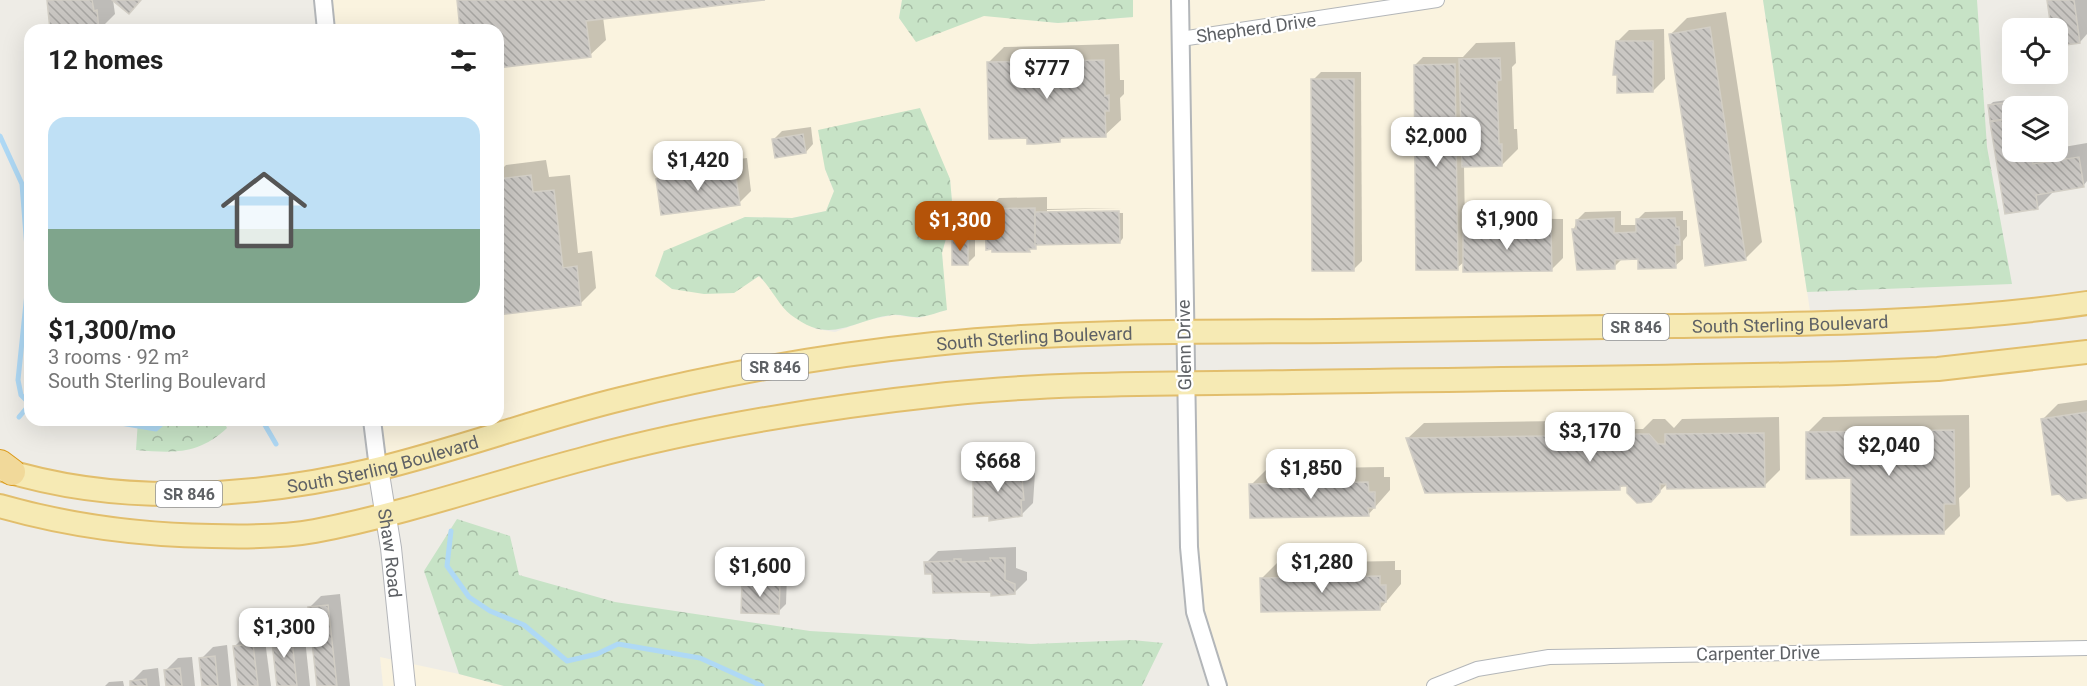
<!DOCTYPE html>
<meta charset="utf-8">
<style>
body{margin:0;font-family:Roboto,sans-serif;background:#f6f6f6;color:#222;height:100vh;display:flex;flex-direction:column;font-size:22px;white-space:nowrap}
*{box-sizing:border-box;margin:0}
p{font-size:20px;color:#767676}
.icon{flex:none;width:33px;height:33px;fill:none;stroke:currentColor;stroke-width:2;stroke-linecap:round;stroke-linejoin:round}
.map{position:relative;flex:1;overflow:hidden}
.drawer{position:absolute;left:24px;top:24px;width:480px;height:402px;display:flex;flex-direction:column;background:#fff;border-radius:18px;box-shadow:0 6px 24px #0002}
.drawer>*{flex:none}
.tools{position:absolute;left:2002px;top:18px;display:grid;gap:12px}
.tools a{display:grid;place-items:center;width:66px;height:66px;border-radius:12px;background:#fff;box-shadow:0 6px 24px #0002;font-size:30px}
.price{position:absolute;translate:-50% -51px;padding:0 14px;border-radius:12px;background:#fff;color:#222;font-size:20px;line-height:39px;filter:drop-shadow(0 2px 3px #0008)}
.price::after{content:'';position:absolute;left:50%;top:36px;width:18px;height:14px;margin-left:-9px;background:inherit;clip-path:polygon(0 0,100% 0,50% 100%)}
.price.active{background:#b45309;color:#fff}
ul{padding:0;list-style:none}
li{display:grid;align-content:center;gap:12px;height:318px;padding:0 24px}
li span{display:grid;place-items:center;height:186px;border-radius:18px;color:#555}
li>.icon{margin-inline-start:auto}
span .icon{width:108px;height:108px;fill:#fffc;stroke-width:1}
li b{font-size:26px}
h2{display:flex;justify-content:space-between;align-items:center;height:72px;padding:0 24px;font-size:26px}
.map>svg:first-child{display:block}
.commercial{fill:#faf3df;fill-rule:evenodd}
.forest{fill:url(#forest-crowns)}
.shadow{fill:#0003}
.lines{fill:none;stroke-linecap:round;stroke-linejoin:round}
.stream{stroke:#afd9f5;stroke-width:5}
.building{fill:url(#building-back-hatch);stroke:#d2cec5;stroke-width:1.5}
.minor-casing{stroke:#b3b6b9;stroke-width:16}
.tertiary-casing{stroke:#b3b6b9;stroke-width:20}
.secondary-casing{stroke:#b3b5b9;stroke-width:22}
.primary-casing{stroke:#e2be6c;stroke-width:26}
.motorway-casing{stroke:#db9a1a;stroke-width:28}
.minor{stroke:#fff;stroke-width:14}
.tertiary{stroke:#fff;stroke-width:16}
.secondary{stroke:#fff;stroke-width:20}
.primary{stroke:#f6eab4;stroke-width:22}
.motorway{stroke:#f1d99a;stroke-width:26}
.labels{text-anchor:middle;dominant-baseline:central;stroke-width:4.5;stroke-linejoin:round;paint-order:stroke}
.shield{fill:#fff;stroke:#8e9093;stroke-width:1.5}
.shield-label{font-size:16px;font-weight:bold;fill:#5e6165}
.street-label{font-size:18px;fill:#5e6165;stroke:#fff}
</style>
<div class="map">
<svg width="2087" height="686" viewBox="0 0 2087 686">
<defs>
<pattern id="forest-crowns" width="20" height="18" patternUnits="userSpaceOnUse" patternTransform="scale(1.5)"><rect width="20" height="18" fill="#c7e3c6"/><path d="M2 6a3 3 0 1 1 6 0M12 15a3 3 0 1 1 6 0" fill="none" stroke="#a5bba4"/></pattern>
<pattern id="building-back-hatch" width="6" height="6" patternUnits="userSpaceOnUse" patternTransform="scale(1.5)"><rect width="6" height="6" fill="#cac7c3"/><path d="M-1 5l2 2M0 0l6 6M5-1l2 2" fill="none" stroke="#a7a5a2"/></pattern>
</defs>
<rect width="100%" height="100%" fill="#eeece6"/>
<g class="commercial">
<path d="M323 0H902L899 18 916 41 984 15 1058 23 1133 17V0H1763L1812 324 1184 333 795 364 378 468 372 420H498V30H326ZM940 160 950 179 953 213 942 253 946 310 919 318 894 315 868 320 835 332 816 329 790 314 771 287 708 234 745 217 792 218 826 211 834 192 825 169Z"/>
<path d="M2087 352V686H1218L1205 649 1184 384 1764 376Z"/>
<path d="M380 657 459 674 504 686H383Z"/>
</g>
<g class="forest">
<path d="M902 0H1133V17L1058 23 984 16 916 42 899 18Z"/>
<path d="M1763 0H1977L1987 147 2012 284 1807 292Z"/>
<path d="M920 108 950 179 953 213 942 253 947 310C938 312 929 316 920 317 911 318 901 314 892 315 850 320 832 346 791 315 779 306 771 287 759 276L734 293 704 294 672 289 655 276 664 251 745 217 792 218 826 211 834 191 825 169 818 130Z"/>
<path d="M138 420H223L227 428C198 455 174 453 136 450Z"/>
<path d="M457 519 510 536 519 575 615 602 810 631 1031 644 1132 640 1163 643 1142 686H504L459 674 424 571Z"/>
</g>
<g class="shadow">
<path d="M48 0H113L115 14 99 30H52Z"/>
<path d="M458 0H752L603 17 606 40 590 55 498 66V30H462Z"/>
<path d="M2049 0H2087V34L2080 42 2058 45V28H2053Z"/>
<path d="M1726 12 1762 242 1746 258 1707 264 1671 34 1687 18Z"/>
<path d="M1664 29 1665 79 1653 91 1619 73 1617 42 1629 30Z"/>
<path d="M1515 42 1516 63 1512 67 1514 129H1517L1518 149 1502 165 1464 166 1465 229 1476 218 1563 219V258L1551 270 1465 261 1457 268 1415 65 1423 57H1463L1476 43Z"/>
<path d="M1119 44 1120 80H1124V94L1120 98 1121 120 1105 135 1064 136 1059 141 1029 137 989 62 1004 47Z"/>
<path d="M1321 72H1361L1362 261 1354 269 1313 80Z"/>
<path d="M2007 100 2008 107 2041 101 2042 106H2013V152H2058V148L2087 143V181L2083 186 2053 192 2037 208 1992 122 1995 119 1989 106 1993 102Z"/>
<path d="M811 127 813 144 806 152 774 139 782 131Z"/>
<path d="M747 158 751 191 739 203 658 180 670 168Z"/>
<path d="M546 160 549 177 570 175 578 253 592 251 596 288 580 304 498 313V173L506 165Z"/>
<path d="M1047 197V209L1122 208 1047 210V213H1123V238L1120 242 1039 243 1029 250 987 210 999 198Z"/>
<path d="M1621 211V225H1637V220L1645 212 1683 211V220H1687V236L1683 241V259L1675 266 1640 257 1622 259 1614 267 1574 229 1577 220 1585 212Z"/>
<path d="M961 232H975V256L967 264 953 240Z"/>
<path d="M2087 400V496L2042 420 2058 404Z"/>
<path d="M1969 415 1970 487 1959 498 1960 516 1944 532 1852 477 1807 433 1823 417Z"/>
<path d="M1779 417 1780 470 1764 486 1668 483 1650 501 1628 484 1619 488 1408 438 1424 423 1635 420V429H1643L1653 419H1665L1674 428 1682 419Z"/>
<path d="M1002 454 1032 457V473H1035L1033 503 1021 515 974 470 986 458H999Z"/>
<path d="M1384 467V477H1390V490L1368 515 1251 485 1267 469Z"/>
<path d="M1016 547V568L1027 572V580L1014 593 992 590 926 563 938 551Z"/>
<path d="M1395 561V570H1401V584L1380 609 1261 579 1277 563Z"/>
<path d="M752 574 787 575 786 604 778 612 744 582Z"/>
<path d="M340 594 350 686H318L309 608 321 596Z"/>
<path d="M303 620 310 686H279L273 634 285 622Z"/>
<path d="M264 633 271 686H239L234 647 246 635Z"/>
<path d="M227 645 231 686H204L201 659 213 647Z"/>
<path d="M192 657 195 686H168L166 670 178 658Z"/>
<path d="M158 668 160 686H132L131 682 143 670Z"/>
<path d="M123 681 124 686H105L109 682Z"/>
</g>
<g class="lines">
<g class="stream">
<path d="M0 136 22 184 29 274 18 380 21 395 30 404"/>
<path d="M19 417 30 404"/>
<path d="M103 420 156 429 166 420"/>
<path d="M262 420 276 444"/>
<path d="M451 531 447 566 469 597 490 611 524 625 567 661 597 654 618 644 700 658 762 686"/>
</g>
</g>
<g class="building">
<path d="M47 0H92L94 11 97 10 99 30H50Z"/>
<path d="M112 0H141L129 14Z"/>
<path d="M457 0H765L586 21 591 57 498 68V30H460Z"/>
<path d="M2047 0H2074L2080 43 2058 46V28H2051Z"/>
<path d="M1710 27 1746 260 1705 266 1669 34Z"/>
<path d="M1616 41H1653V92L1617 93V75H1613Z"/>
<path d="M1500 58 1501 80 1497 81 1499 144H1502V166L1462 167 1459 59Z"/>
<path d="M1104 60 1105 96 1109 95V111H1105L1106 137 1060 138V142L1035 144H1027V138L989 139 987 62Z"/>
<path d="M1455 64 1458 270H1416L1414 65Z"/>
<path d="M1311 79H1354V271H1312Z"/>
<path d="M2004 103 2006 119 1990 121 1988 105Z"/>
<path d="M2013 118V152H2031L2033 164 2079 157 2084 187 2036 195 2038 209 2005 214 1990 122Z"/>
<path d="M803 134 806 153 775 158 772 139Z"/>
<path d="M735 170 740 205 661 215 656 179Z"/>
<path d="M531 175 533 192 554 190 563 268 577 266 581 305 498 315V179Z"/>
<path d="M1035 208 1036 249H1029L1030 252H992V249L986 250 985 209Z"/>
<path d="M1119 211 1120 243 1035 245V212Z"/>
<path d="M1614 218V233L1636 232V219L1675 218 1676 227H1679L1680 245H1675L1676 268 1638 269V259L1615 260V269L1577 270 1572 229H1576V220Z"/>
<path d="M1463 229 1551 230 1552 271 1463 272Z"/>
<rect x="952" y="239" width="16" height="26"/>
<path d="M2087 412V498L2067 501 2059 494 2052 495 2041 419Z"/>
<path d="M1954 430 1955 504H1944V534L1851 535V478L1806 479V432Z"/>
<path d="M1764 433 1765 487 1667 489 1666 484H1660V492L1651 502 1637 503 1627 493V486H1620V490L1425 493 1406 438 1620 435V444H1626L1636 434H1649L1658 444H1665V434Z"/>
<path d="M988 466 1021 469 1024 500H1021L1022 516 989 521V516L973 517V469H988Z"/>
<path d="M1368 482 1369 492H1375V508H1368L1369 516 1250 518 1249 484Z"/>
<path d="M990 558H1005V580L1015 584V594L991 596V592L933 593 932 574H925L924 562 954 561V559H961V562L991 561Z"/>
<path d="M1380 576V585H1386V602H1380V610L1261 612 1260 578Z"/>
<path d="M742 581 780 583 779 614 741 613Z"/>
<path d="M328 605 337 686H317L308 607Z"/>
<path d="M291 631 297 686H277L271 634Z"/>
<path d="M253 644 258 686H238L233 646Z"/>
<path d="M215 656 218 686H202L199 658Z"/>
<path d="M180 668 182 686H166L164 670Z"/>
<path d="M146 679 147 686H130V681Z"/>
</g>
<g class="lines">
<g class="minor-casing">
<g id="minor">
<path d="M1181 39 1437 0"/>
<path d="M1434 686 1477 669 1549 657 2087 648"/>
</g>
</g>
<g class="tertiary-casing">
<g id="tertiary">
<path d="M323 0 326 30"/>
<path d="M1180 0 1189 547 1195 612 1218 686"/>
<path d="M372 420 378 468"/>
</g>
</g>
<g class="secondary-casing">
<g id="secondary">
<path id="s1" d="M378 468 391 548 405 686"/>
</g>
</g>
<g class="primary-casing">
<g id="primary">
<path id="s2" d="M0 469C121 507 255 498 377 469 459 449 539 419 621 399 724 373 829 355 934 344 1067 330 1203 332 1336 331 1449 330 1562 328 1675 326 1813 324 1950 323 2087 303"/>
<path d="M0 506C70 526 139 535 212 536 247 537 282 537 315 531 408 513 496 482 587 458 704 426 826 407 947 394 1061 382 1178 384 1293 382 1477 379 1662 378 1846 373L1938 369 2087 352"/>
</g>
</g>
<g class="motorway-casing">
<path id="motorway" d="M0 463 12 472"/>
</g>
<use href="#minor" class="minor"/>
<use href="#tertiary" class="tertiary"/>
<use href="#secondary" class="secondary"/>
<use href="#primary" class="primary"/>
<use href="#motorway" class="motorway"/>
</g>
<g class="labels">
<g class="shield">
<rect x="1603" y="314" width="66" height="26" rx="4.5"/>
<rect x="742" y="354" width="66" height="26" rx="4.5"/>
<rect x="156" y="481" width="66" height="26" rx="4.5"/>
</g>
<g class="shield-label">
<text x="1636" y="327">SR 846</text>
<text x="775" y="367">SR 846</text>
<text x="189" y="494">SR 846</text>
</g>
<g class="street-label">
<text transform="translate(1256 28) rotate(-8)">Shepherd Drive</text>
<text stroke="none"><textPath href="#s2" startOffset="1810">South Sterling Boulevard</textPath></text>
<text stroke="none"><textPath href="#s2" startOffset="1054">South Sterling Boulevard</textPath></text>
<text transform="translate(1184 345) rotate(-91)">Glenn Drive</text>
<text stroke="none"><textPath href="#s2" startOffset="388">South Sterling Boulevard</textPath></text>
<text stroke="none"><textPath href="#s1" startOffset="86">Shaw Road</textPath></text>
<text transform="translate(1758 653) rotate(-1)">Carpenter Drive</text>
</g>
</g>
</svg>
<div class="tools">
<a><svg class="icon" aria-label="locate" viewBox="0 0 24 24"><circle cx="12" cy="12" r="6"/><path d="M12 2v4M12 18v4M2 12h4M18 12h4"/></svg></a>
<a><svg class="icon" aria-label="layers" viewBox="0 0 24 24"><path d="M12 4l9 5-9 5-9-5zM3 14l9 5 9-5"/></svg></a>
</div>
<b class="price" style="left:1047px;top:100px">$777</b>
<b class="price" style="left:1436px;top:168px">$2,000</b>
<b class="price" style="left:698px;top:192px">$1,420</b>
<b class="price" style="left:1507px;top:251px">$1,900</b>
<b class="price active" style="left:960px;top:252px">$1,300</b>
<b class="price" style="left:1590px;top:463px">$3,170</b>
<b class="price" style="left:1889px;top:477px">$2,040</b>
<b class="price" style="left:998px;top:493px">$668</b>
<b class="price" style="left:1311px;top:500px">$1,850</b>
<b class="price" style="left:1322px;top:594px">$1,280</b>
<b class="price" style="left:760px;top:598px">$1,600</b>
<b class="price" style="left:284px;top:659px">$1,300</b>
<section class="drawer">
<h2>12 homes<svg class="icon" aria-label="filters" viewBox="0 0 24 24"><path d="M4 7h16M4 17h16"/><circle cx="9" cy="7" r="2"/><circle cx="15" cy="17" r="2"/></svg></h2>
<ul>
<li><span style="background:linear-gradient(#bfe0f5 60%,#7fa58c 0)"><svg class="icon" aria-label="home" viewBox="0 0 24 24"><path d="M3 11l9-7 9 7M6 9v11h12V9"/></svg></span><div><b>$1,300/mo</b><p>3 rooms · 92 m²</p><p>South Sterling Boulevard</p></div></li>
</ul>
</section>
</div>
